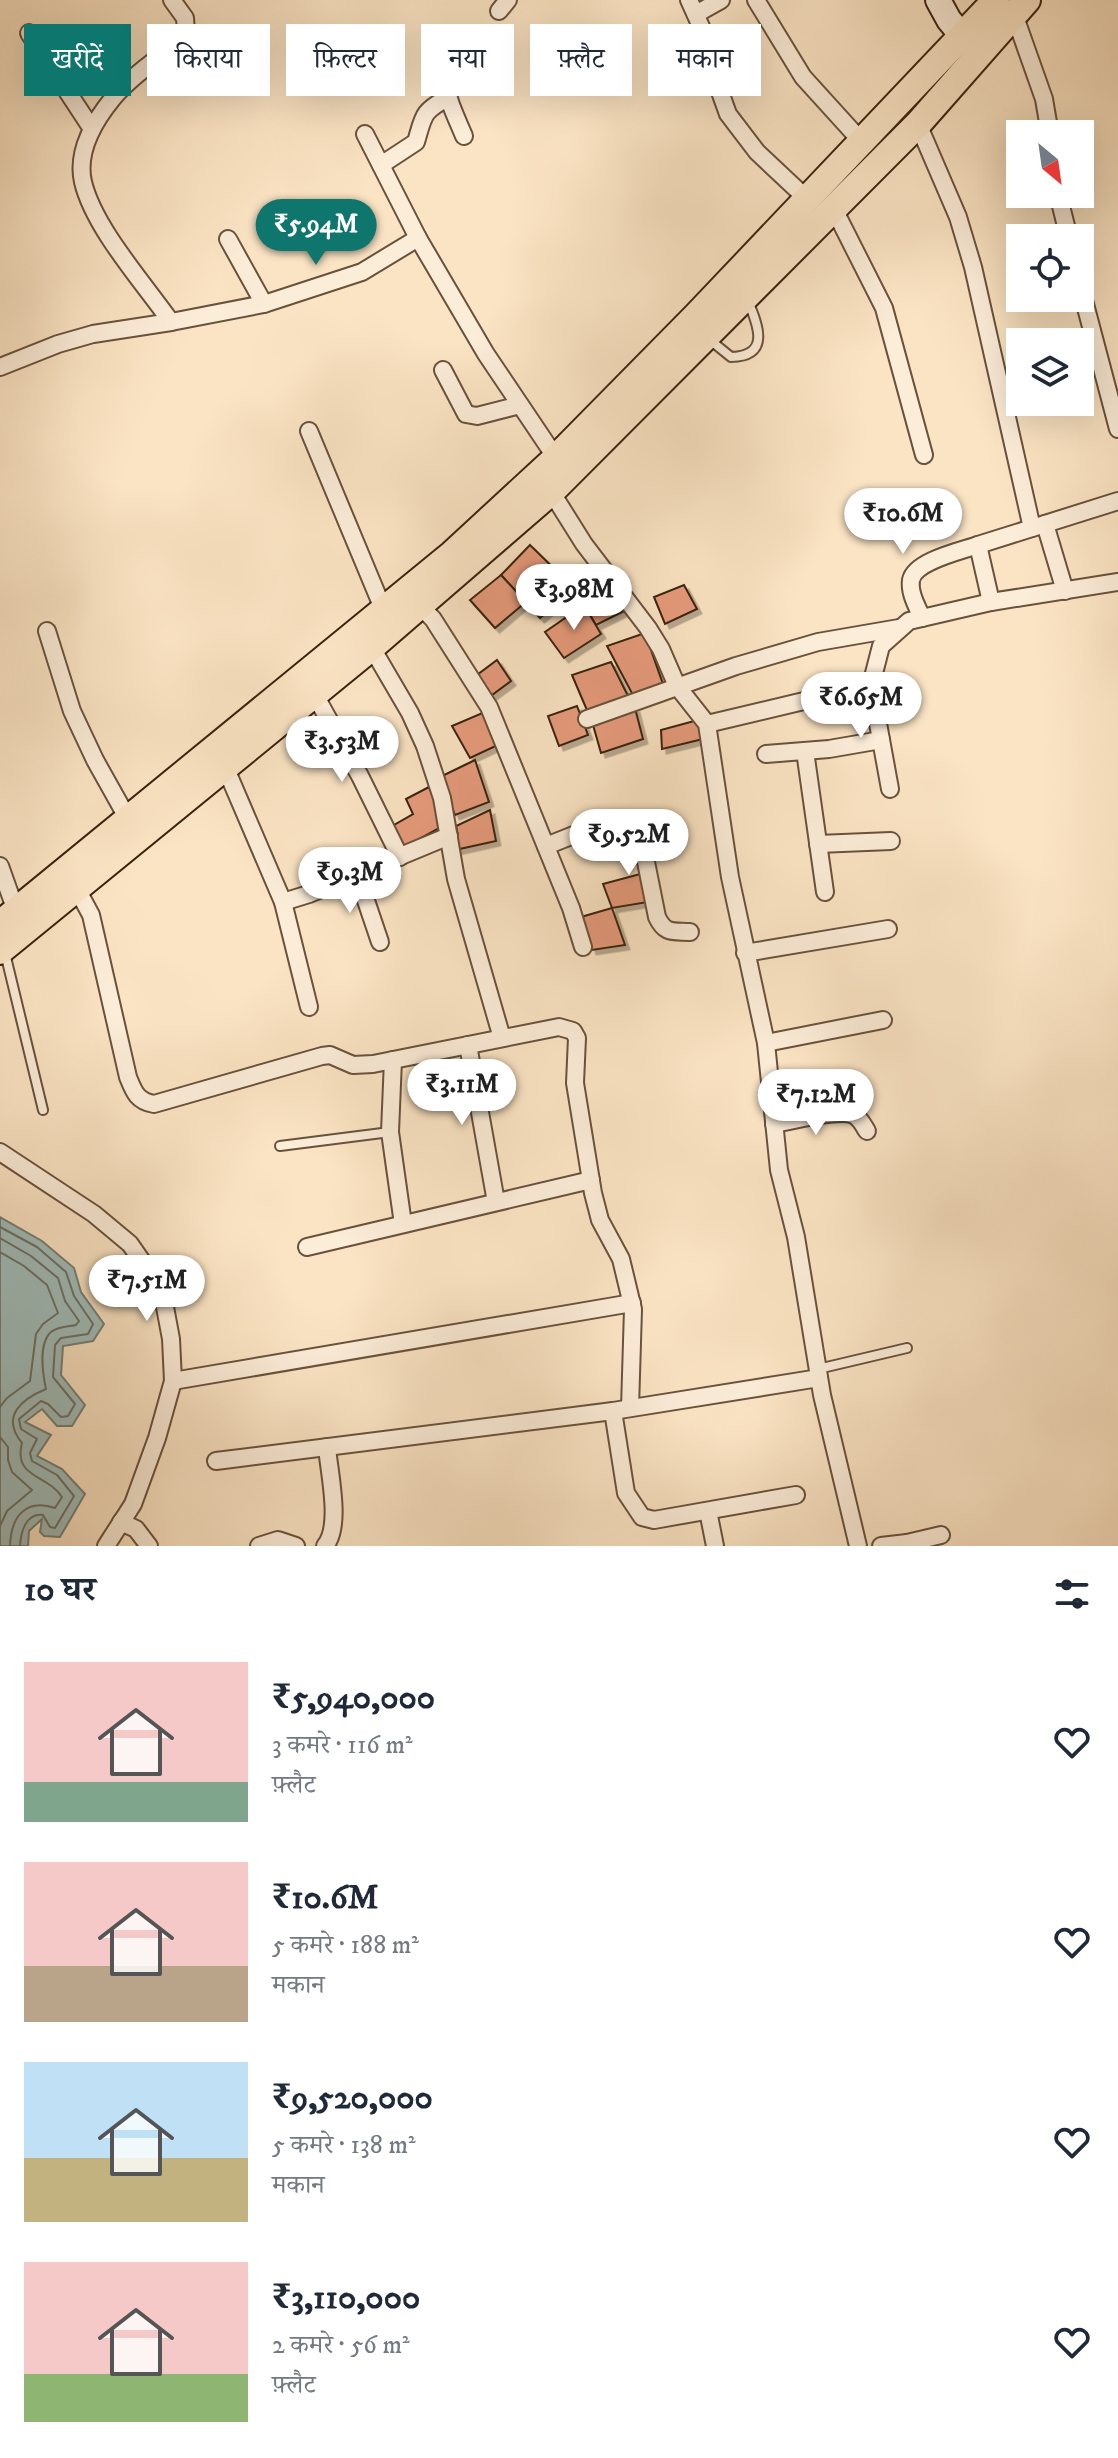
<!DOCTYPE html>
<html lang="hi">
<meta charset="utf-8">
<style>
body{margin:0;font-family:"IM FELL DW Pica","Noto Serif Devanagari",serif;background:#f6f6f7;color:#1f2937;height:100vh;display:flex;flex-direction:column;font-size:30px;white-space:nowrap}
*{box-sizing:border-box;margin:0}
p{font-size:26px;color:#747a83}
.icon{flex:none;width:44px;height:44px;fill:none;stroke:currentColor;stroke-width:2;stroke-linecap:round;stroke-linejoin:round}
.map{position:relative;height:1546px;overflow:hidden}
.details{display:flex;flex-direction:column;background:#fff;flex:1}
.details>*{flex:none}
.top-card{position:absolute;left:24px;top:24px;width:1070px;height:72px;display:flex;gap:16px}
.needle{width:52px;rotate:151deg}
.tools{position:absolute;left:1006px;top:120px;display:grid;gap:16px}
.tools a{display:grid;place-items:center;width:88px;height:88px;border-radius:0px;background:#fff;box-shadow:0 8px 32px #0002;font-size:40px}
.price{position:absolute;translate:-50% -68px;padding:0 18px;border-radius:28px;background:#fff;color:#222;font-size:26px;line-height:52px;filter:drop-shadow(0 2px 4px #0008)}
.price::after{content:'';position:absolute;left:50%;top:48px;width:24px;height:18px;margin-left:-12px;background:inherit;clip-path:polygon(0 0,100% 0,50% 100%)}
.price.active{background:#0f766e;color:#fff}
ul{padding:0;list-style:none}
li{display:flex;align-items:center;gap:24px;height:200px;padding:0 24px}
li span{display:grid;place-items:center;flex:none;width:224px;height:160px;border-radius:0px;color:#555}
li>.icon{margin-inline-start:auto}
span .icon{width:96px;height:96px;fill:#fffc;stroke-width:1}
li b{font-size:34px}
h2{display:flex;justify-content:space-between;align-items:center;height:96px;padding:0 24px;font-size:34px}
.pill{padding:0 28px;border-radius:0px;background:#fff;box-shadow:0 8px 32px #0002;font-size:28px;line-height:72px}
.pill.active{background:#0f766e;color:#fff}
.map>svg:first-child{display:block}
.water{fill:#a0bdbb;stroke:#767f76;stroke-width:2}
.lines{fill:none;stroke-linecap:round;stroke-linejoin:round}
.shore{stroke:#6c7064;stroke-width:2}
.building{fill:#e79b7b;stroke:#38220e;stroke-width:2;filter:url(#shadow)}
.lane-casing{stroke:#69523c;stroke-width:12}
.street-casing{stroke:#69523c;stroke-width:20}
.secondary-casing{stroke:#38220e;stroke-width:28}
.primary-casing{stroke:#38220e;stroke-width:30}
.lane{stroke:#fcedd9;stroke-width:8}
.street{stroke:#fcedd9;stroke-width:16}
.secondary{stroke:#fcedd9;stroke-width:24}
.primary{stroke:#fbe4c4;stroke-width:26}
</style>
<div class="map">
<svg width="1118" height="1546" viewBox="0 0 1118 1546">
<defs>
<filter id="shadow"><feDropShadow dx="4.5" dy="4.5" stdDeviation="0" flood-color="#0004"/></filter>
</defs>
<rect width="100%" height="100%" fill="#fbe4c4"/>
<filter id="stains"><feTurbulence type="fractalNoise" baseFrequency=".0025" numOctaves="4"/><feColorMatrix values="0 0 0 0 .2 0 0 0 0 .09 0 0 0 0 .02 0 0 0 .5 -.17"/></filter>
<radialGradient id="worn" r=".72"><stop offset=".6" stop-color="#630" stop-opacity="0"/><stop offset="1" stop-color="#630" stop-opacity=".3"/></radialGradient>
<path class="water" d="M0 1217 42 1241 74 1268 81 1292 104 1324 93 1341 63 1346 61 1375 85 1405 72 1426H57L42 1409 25 1422 51 1435 37 1456 62 1469 85 1494 60 1537 44 1536 40 1532 42 1519 29 1531 28 1546H0Z"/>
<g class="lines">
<g class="shore">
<path d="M0 1227 37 1247 66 1272 74 1296 93 1324 88 1334 61 1338 55 1345 53 1377 75 1404 68 1416 61 1417 48 1404 41 1401 19 1419 21 1429 37 1439 30 1453 32 1461 57 1475 74 1496 55 1528 50 1527 43 1515C26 1513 21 1531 20 1546"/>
<path d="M0 1238 31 1256 58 1278 65 1301 79 1321 76 1325C68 1327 58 1326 51 1332 38 1344 43 1375 46 1389 22 1399 0 1416 22 1443 13 1478 47 1474 62 1497L55 1508C25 1498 11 1517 10 1546"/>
<path d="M0 1252 24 1266 47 1285 58 1313 43 1324 36 1334 30 1381 7 1398 0 1407"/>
<path d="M0 1437 8 1447V1460L12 1472 32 1490 7 1511 0 1526"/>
</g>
</g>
<g class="building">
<path d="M530 545 574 588 540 618 501 575Z"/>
<path d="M501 575 526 602 495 628 470 600Z"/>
<path d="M684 585 697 609 665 624 654 597Z"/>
<path d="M610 587 626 610 596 625 584 605Z"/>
<path d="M584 605 601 634 564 658 545 632Z"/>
<path d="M645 633 664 687 635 699 607 646Z"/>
<path d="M497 660 511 681 488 698 473 678Z"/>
<path d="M611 662 631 702 589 715 572 675Z"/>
<path d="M577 706 588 735 559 746 548 716Z"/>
<path d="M635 708 643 739 601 753 591 718Z"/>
<path d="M487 711 500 744 470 758 452 726Z"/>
<path d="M698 720 703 739 662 749 661 730Z"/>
<path d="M475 760 489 802 455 815 440 777Z"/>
<path d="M429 787 445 825 401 849 387 829 413 814 406 799Z"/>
<path d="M490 810 496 841 455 850 452 837 458 835 456 826Z"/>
<path d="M644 873 648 902 612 908 603 884Z"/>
<path d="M612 908 625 945 592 950 581 917Z"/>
</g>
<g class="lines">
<g class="lane-casing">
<g id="lane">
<path d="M710 340 731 357C771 356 758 325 748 301"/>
<path d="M5 953 43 1110"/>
<path d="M280 1146 390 1132"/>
<path d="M818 1369 907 1348"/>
</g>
</g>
<g class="street-casing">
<g id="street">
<path d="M172 0 185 18 186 32C166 56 135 71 113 98 95 120 76 151 83 182 94 228 143 282 171 322L264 304"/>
<path d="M689 0 707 40 719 89 728 114 757 152 807 199"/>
<path d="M756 0 803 77 862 142"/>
<path d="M499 11 508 0"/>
<path d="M696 14 721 0"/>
<path d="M1014 14 1044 99 1050 134"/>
<path d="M29 33 92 129"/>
<path d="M918 124 958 217 973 267 1032 528"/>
<path d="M365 134 418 238 486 354 556 458"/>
<path d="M464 136C441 82 437 84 490 54"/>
<path d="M381 165 416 142C424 115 422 112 447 98"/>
<path d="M1058 194 1069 238"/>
<path d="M834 209 884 308 924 455"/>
<path d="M228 239 264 304 362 272 418 238"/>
<path d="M1080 285 1118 429"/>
<path d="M0 367 58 344 93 334 171 322"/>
<path d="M443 370 466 414 477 416 520 405"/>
<path d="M309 431 384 611"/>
<path d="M547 485 584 544 648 628 661 649 677 686 707 724 730 877 766 1043 779 1170 796 1237 822 1395 858 1546"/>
<path d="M1045 524 1065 591"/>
<path d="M991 602 978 545 1118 501"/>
<path d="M420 606 433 619 489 707 571 908 583 947"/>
<path d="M922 618C917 606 909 593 911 580 915 561 961 551 978 545"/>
<path d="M47 631 72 711 95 760 128 819"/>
<path d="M372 648 410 713 425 746 442 798 456 879 502 1038"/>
<path d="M871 685 890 789"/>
<path d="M315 695 360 776 400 857"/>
<path d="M587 719 736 666 818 642 899 628"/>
<path d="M707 724 871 685 881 646 909 621 991 602 1118 582"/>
<path d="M805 751 825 892"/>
<path d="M766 754 829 749 881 740"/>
<path d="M226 769 283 902 309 1007"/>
<path d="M818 844 891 841"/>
<path d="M546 846 614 819 635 822 640 832 657 917C665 934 672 931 690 932"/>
<path d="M0 866 16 911"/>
<path d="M357 874 380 942"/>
<path d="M77 889 91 915 128 1077C134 1092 137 1101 154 1104L322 1056 330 1055 353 1065 373 1064 559 1027 573 1031 577 1038 575 1083 593 1193 600 1220 621 1259 633 1309 630 1408"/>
<path d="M283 902 309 894 449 836"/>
<path d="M745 953 888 929"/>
<path d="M766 1043 883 1020"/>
<path d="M468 1045 496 1202"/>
<path d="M393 1060 390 1132 403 1224"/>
<path d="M774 1124C793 1121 838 1108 854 1115 861 1119 863 1125 867 1131"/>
<path d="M0 1152 94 1214 130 1244 155 1280 165 1307 171 1339 173 1381 157 1438 133 1504 106 1546"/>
<path d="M307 1247 591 1180"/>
<path d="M173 1381 632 1303"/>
<path d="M613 1411 626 1493 642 1517 654 1520 796 1495"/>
<path d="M216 1461 613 1411 819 1378"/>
<path d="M708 1511 715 1546"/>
<path d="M121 1522 136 1529 149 1546"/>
<path d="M907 1543 941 1535"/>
<path d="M259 1546 278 1540 296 1546"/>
<path d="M325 1546C342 1526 329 1473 327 1447"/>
<path d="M881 1546 907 1543 908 1546"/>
</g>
</g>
<g class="secondary-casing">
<path id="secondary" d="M938 0 949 20 974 50"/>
</g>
<g class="primary-casing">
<g id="primary">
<path d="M0 924 452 554 556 458 696 316 996 0"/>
<path d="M0 951 366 652 552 491 918 124 1027 0"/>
</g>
</g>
<use href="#lane" class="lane"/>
<use href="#street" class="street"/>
<use href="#secondary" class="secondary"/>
<use href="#primary" class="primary"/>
</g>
<rect width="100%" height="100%" filter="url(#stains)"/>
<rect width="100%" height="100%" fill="url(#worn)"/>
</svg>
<div class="tools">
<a><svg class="needle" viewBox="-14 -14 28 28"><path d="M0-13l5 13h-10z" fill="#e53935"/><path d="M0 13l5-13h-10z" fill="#747a83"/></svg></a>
<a><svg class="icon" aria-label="locate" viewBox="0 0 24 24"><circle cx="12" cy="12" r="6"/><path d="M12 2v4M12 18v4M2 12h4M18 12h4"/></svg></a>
<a><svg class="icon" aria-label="layers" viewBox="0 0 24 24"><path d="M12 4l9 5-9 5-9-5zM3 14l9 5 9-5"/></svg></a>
</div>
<b class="price active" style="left:316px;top:267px">₹5.94M</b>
<b class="price" style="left:903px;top:556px">₹10.6M</b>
<b class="price" style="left:574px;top:632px">₹3.98M</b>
<b class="price" style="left:861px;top:740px">₹6.65M</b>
<b class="price" style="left:342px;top:784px">₹3.53M</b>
<b class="price" style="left:629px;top:877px">₹9.52M</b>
<b class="price" style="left:350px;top:915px">₹9.3M</b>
<b class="price" style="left:462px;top:1127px">₹3.11M</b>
<b class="price" style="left:816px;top:1137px">₹7.12M</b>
<b class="price" style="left:147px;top:1323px">₹7.51M</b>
<div class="top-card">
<a class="pill active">खरीदें</a>
<a class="pill">किराया</a>
<a class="pill">फ़िल्टर</a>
<a class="pill">नया</a>
<a class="pill">फ़्लैट</a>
<a class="pill">मकान</a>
</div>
</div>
<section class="details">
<h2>10 घर<svg class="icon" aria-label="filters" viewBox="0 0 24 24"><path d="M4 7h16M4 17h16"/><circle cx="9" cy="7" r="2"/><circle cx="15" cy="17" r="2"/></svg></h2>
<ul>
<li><span style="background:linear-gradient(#f6c9c9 75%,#7fa58c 0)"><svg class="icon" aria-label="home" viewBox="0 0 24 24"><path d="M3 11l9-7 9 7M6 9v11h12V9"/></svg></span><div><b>₹5,940,000</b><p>3 कमरे · 116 m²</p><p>फ़्लैट</p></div><svg class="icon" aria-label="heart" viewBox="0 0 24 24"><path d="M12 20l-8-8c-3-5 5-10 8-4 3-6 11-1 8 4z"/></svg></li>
<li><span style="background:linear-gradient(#f6c9c9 65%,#b9a48a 0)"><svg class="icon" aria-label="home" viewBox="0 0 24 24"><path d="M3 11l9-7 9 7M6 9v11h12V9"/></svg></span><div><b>₹10.6M</b><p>5 कमरे · 188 m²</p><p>मकान</p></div><svg class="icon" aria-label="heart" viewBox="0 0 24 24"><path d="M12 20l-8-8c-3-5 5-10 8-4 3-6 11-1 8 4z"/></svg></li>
<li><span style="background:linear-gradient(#bfe0f5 60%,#c2b280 0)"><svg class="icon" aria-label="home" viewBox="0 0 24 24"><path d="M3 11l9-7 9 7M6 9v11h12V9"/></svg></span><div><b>₹9,520,000</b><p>5 कमरे · 138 m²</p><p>मकान</p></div><svg class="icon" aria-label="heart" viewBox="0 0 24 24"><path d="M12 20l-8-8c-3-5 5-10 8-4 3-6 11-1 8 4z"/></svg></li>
<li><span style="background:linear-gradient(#f6c9c9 70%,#8fb573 0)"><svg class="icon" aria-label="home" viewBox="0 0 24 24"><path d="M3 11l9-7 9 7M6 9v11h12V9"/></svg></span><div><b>₹3,110,000</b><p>2 कमरे · 56 m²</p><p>फ़्लैट</p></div><svg class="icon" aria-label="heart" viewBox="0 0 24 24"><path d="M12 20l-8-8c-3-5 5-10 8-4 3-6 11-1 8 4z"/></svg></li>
</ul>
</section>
